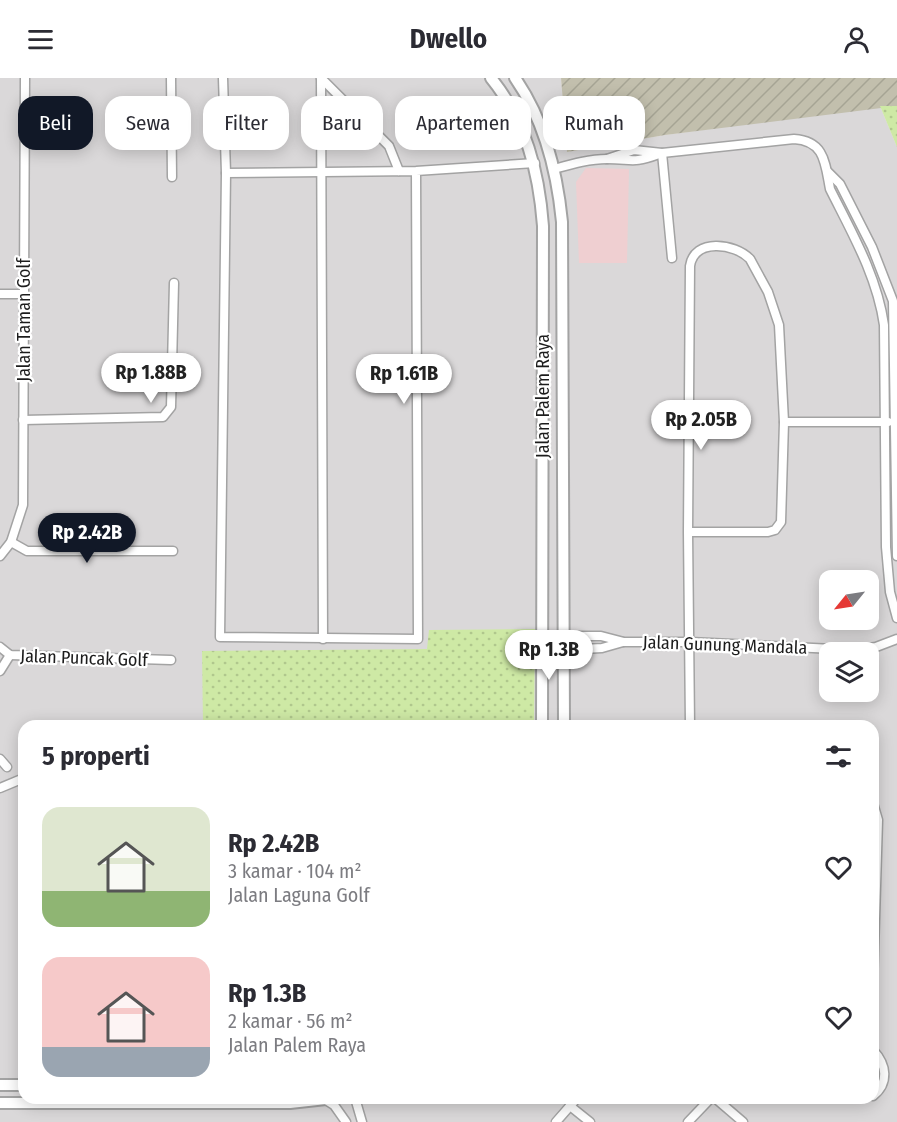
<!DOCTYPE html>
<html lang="id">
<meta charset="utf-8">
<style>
body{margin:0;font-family:"Fira Sans Condensed",sans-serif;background:#f2f2f3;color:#2b2b33;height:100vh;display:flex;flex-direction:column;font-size:22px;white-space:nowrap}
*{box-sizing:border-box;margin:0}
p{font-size:20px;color:#7c7c81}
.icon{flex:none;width:33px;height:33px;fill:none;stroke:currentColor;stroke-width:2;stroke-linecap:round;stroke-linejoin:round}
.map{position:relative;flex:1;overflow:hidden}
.sheet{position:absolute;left:18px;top:642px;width:861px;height:384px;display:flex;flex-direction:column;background:#fff;border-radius:18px;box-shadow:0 3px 15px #0003}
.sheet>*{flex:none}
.guide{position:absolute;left:18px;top:18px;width:861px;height:54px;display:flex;gap:12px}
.needle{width:39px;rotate:240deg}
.fabs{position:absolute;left:819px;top:492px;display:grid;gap:12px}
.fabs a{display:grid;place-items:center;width:60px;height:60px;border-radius:12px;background:#fff;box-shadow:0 3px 15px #0003;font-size:30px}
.price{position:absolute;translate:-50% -51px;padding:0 14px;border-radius:21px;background:#fff;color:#222;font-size:20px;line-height:39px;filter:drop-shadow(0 2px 3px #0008)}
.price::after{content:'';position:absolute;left:50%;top:36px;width:18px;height:14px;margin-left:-9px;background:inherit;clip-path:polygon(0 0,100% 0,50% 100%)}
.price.on{background:#111827;color:#fff}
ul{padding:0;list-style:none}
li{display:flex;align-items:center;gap:18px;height:150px;padding:0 24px}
li span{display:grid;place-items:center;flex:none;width:168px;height:120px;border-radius:18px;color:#555}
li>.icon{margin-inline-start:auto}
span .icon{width:72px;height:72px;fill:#fffc;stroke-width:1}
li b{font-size:26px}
h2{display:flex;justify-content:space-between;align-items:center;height:72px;padding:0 24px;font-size:26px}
.tag{padding:0 21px;border-radius:18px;background:#fff;box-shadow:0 3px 15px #0003;font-size:21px;line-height:54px}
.tag.on{background:#111827;color:#fff}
header{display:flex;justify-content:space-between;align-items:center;height:78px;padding:0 24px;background:#fff;font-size:27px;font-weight:700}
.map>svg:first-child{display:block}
.residential{fill:#dad8d9;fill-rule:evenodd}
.commercial{fill:#efcfd1}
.construction{fill:url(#construction-furrows)}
.grass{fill:url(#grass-dots)}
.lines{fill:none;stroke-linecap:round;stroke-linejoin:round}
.minor-casing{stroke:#a3a3a3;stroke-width:11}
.tertiary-casing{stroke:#a3a3a3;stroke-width:14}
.minor{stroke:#fff;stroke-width:8}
.tertiary{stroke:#fff;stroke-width:10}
.labels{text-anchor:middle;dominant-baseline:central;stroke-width:4.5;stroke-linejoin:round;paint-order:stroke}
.street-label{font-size:18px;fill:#1c1c1c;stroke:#fff}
</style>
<header><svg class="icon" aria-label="menu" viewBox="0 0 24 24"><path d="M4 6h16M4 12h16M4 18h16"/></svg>Dwello<svg class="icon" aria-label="person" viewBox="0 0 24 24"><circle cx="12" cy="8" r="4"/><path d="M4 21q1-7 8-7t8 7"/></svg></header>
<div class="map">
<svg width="897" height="1044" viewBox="0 0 897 1044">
<defs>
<pattern id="construction-furrows" width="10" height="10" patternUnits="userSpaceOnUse" patternTransform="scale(1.5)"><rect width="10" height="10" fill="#c2bfad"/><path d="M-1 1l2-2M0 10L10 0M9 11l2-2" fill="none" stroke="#a6a494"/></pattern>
<pattern id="grass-dots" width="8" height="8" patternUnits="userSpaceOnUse" patternTransform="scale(1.5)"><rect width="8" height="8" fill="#cee9a5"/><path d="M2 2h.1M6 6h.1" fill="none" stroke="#b0c78d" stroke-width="1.8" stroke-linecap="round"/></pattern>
</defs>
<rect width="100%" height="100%" fill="#ede8e1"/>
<path class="residential" d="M0 0H561L567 74 665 57 880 28 897 69V1044H0ZM830 502H868V542H830ZM830 574H868V614H830ZM24 648H873V1020H24Z"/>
<path class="commercial" d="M586 90 629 91 627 185H579L576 104Z"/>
<path class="construction" d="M561 0H897V28L665 57 567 74Z"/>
<g class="grass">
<path d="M880 28H897V69Z"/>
<path d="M535 551 534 648H203L202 573 427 571 429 552Z"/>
</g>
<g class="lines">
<g class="minor-casing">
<g id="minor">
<path d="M171 0 172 99"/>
<path d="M223 0 226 95"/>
<path d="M321 0 323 561"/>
<path d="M321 0 389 68 399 93"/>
<path d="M662 75 672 180"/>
<path d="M607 81 634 72 662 75 794 61C825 63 825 85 830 111 852 155 877 198 884 247L886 469 890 514 897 540"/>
<path d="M554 91C572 86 589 81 607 81 633 81 632 86 659 76"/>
<path d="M416 93 418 561 220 559 226 95 416 93 535 85"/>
<path d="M828 94 840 106 872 169 893 223 897 478"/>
<path d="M0 216H24"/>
<path d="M23 342 163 339 171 329 174 205"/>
<path d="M784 344H888"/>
<path d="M688 454H768L775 452 781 444 784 344 779 247 768 214 750 181C735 165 694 160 690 188L688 454 690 648"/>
<path d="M11 464 27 473H173"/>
<path d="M0 478 11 464 23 427 25 0"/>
<path d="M543 564 552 558H601L624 564H690L854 572 876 569 897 561"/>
<path d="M0 569 10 577 171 582"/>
<path d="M563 572 602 570 623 564"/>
<path d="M0 593 10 577"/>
<path d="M0 681 7 689"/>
<path d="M0 710 24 700"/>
<path d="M873 725 878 742 873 907"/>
<path d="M873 972C887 987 889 1005 873 1018"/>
<path d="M355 1020 362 1044"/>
<path d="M715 1020 743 1044"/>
<path d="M326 1022 334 1027 346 1044"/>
<path d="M570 1028 590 1044"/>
<path d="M556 1044 577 1020"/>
<path d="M688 1044 711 1020"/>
</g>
</g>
<g class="tertiary-casing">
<g id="tertiary">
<path d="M491 0C526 43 539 94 543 148L542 648"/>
<path d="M515 0C545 43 557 93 562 144L564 648"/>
<path d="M0 1007H24"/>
<path d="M0 1025H290L335 1020"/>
</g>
</g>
<use href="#minor" class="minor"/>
<use href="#tertiary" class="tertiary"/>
</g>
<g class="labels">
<g class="street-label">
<text transform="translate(24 242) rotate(-90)">Jalan Taman Golf</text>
<text transform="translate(543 318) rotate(-90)">Jalan Palem Raya</text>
<text transform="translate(725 567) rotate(2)">Jalan Gunung Mandala</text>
<text transform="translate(84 580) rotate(2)">Jalan Puncak Golf</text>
</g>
</g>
</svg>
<div class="fabs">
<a><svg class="needle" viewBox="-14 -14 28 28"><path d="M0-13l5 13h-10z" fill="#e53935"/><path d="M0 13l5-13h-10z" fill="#7c7c81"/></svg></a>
<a><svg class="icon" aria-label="layers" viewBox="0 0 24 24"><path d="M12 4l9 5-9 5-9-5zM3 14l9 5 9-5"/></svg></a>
</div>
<b class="price" style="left:151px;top:326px">Rp 1.88B</b>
<b class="price" style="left:404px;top:327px">Rp 1.61B</b>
<b class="price" style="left:701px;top:373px">Rp 2.05B</b>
<b class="price on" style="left:87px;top:486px">Rp 2.42B</b>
<b class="price" style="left:549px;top:603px">Rp 1.3B</b>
<div class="guide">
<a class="tag on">Beli</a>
<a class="tag">Sewa</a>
<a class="tag">Filter</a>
<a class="tag">Baru</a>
<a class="tag">Apartemen</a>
<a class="tag">Rumah</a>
</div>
<section class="sheet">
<h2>5 properti<svg class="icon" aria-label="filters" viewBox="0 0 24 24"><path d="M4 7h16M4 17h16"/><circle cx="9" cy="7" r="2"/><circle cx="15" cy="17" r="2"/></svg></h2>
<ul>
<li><span style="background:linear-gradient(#dfe7d0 70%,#8fb573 0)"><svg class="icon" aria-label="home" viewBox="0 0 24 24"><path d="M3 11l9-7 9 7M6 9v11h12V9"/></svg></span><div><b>Rp 2.42B</b><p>3 kamar · 104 m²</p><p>Jalan Laguna Golf</p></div><svg class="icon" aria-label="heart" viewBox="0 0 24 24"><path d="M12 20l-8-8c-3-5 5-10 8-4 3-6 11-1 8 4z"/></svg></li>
<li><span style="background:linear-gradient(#f6c9c9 75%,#9aa5b1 0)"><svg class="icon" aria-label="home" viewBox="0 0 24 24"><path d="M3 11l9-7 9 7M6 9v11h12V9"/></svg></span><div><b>Rp 1.3B</b><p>2 kamar · 56 m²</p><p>Jalan Palem Raya</p></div><svg class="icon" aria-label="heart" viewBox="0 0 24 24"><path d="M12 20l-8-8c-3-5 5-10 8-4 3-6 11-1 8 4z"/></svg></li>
</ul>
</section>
</div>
